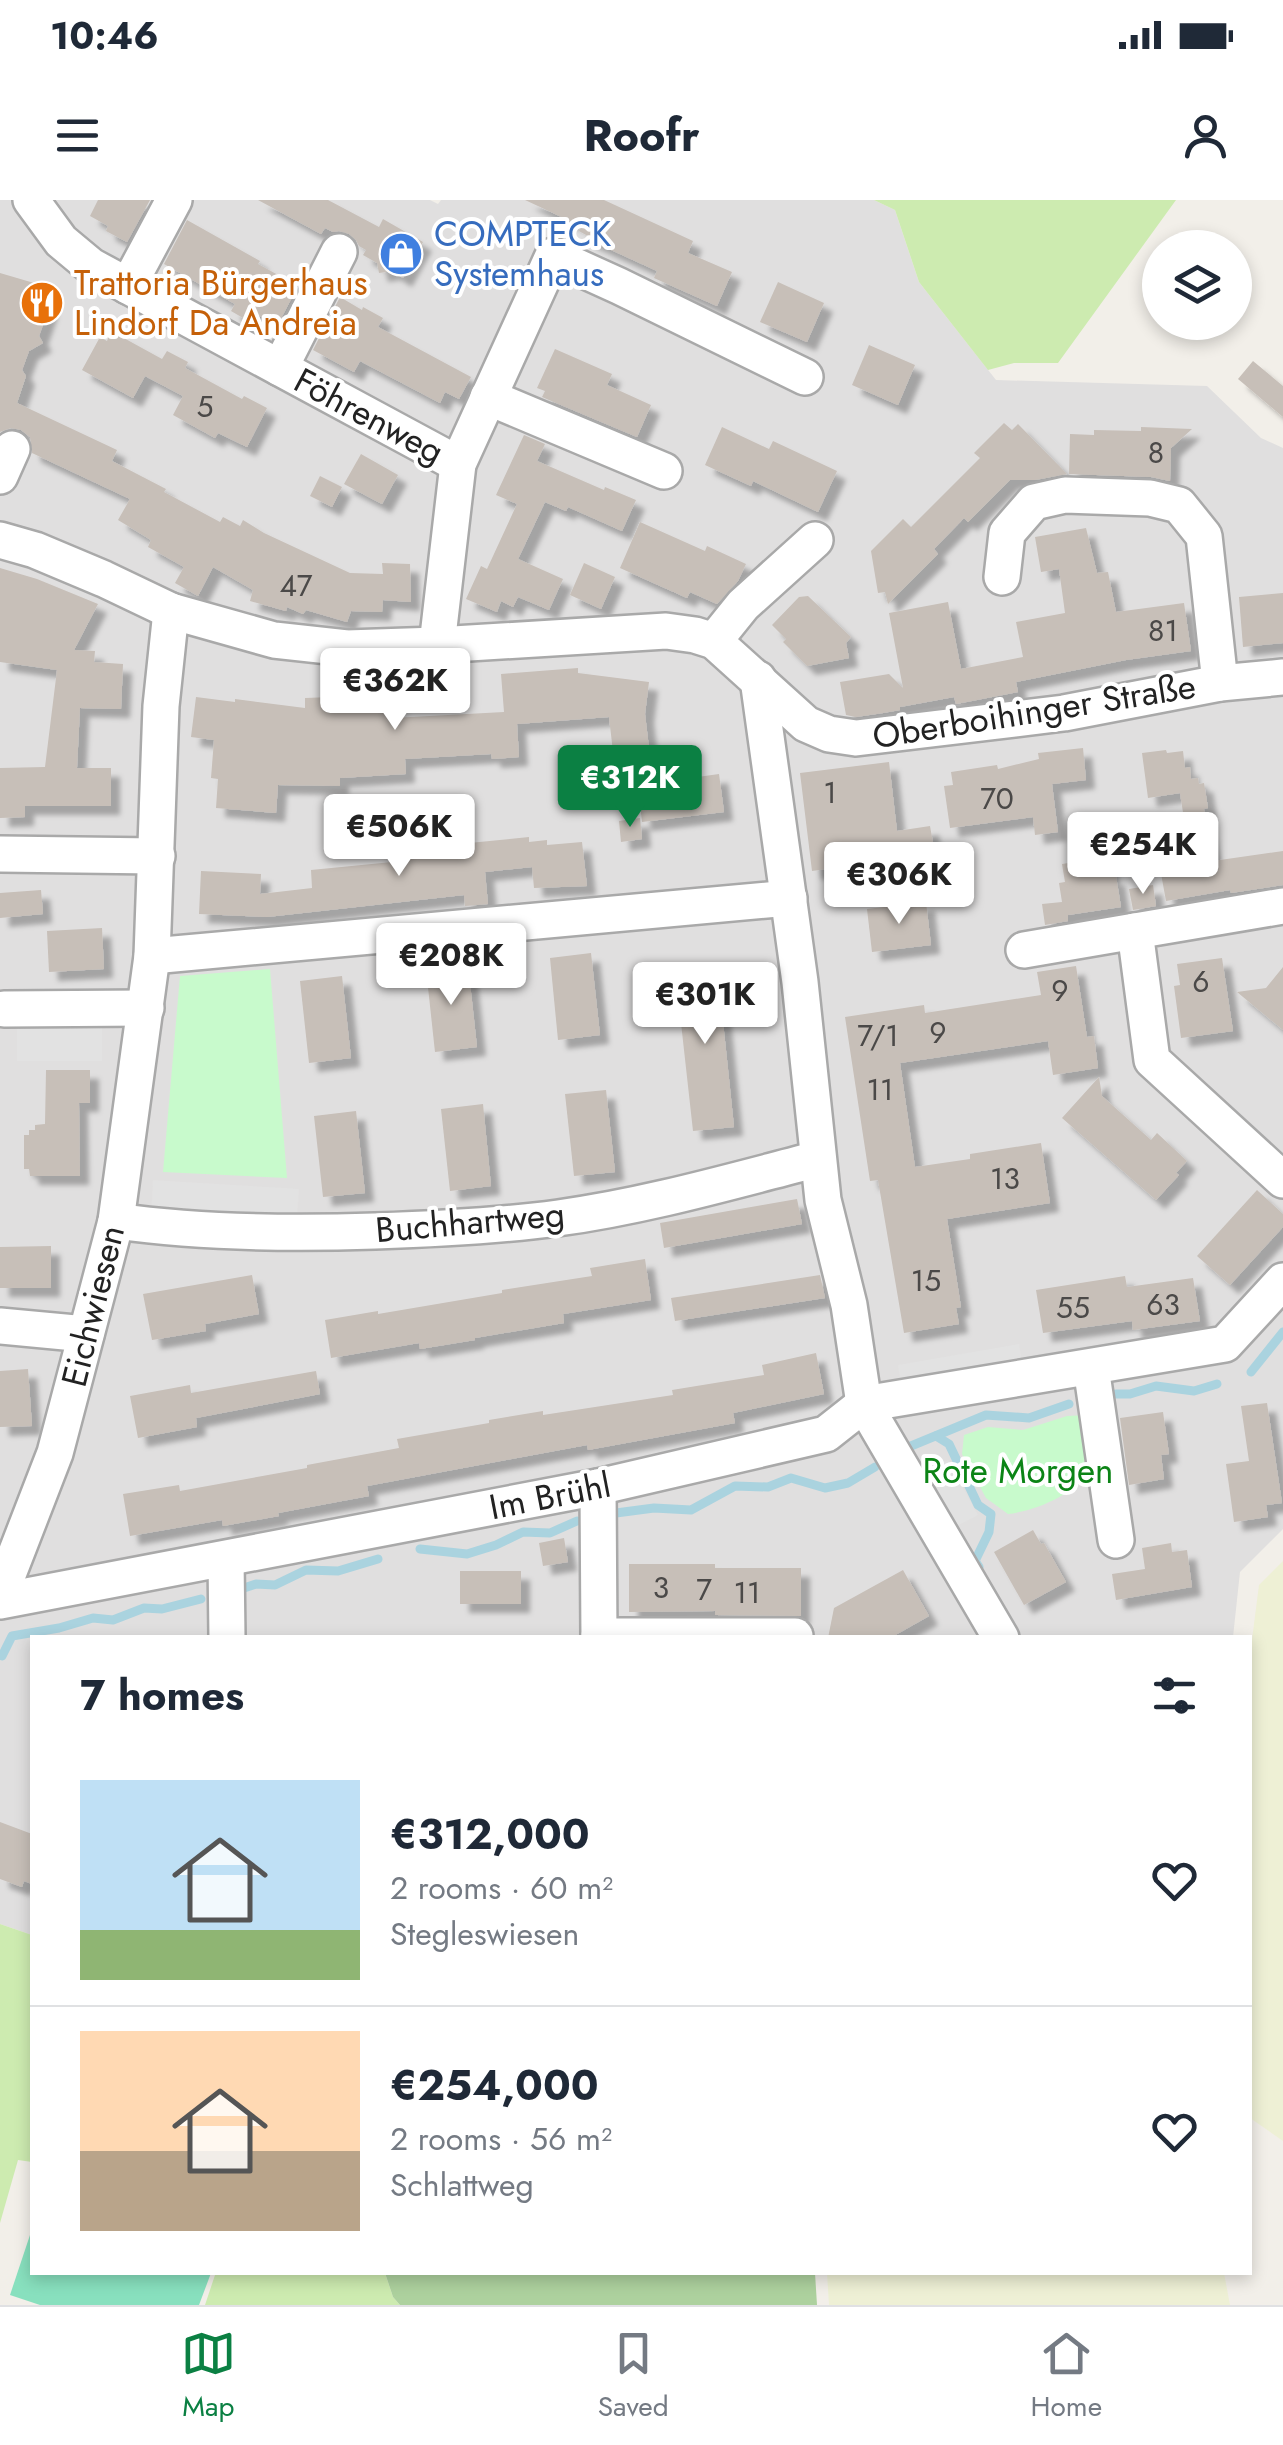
<!DOCTYPE html>
<meta charset="utf-8">
<style>
body{margin:0;font-family:Jost,sans-serif;background:#f6f6f7;color:#1f2937;height:100vh;display:flex;flex-direction:column;font-size:38px;white-space:nowrap}
*{box-sizing:border-box;margin:0}
p{font-size:32px;color:#747a83}
.icon{flex:none;width:55px;height:55px;fill:none;stroke:currentColor;stroke-width:2;stroke-linecap:round;stroke-linejoin:round}
.map{position:relative;flex:1;overflow:hidden}
.panel{position:absolute;left:30px;top:1435px;width:1222px;height:640px;display:flex;flex-direction:column;background:#fff;border-radius:0px;box-shadow:0 5px 15px #0003}
.panel>*{flex:none}
.controls{position:absolute;left:1142px;top:30px;display:grid;gap:20px}
.controls a{display:grid;place-items:center;width:110px;height:110px;border-radius:50%;background:#fff;box-shadow:0 5px 15px #0003;font-size:50px}
.price{position:absolute;translate:-50% -85px;padding:0 22px;border-radius:10px;background:#fff;color:#222;font-size:32px;line-height:65px;filter:drop-shadow(0 2px 5px #0008)}
.price::after{content:'';position:absolute;left:50%;top:60px;width:30px;height:22px;margin-left:-15px;background:inherit;clip-path:polygon(0 0,100% 0,50% 100%)}
.price.on{background:#0b8043;color:#fff}
ul{padding:0;list-style:none}
li{display:flex;align-items:center;gap:30px;height:250px;padding:0 50px}
li+li{border-top:2px solid #e0e1e3}
li span{display:grid;place-items:center;flex:none;width:280px;height:200px;border-radius:0px;color:#555}
li>.icon{margin-inline-start:auto}
span .icon{width:120px;height:120px;fill:#fffc;stroke-width:1}
li b{font-size:42px}
h2{display:flex;justify-content:space-between;align-items:center;height:120px;padding:0 50px;font-size:42px}
.status{display:flex;justify-content:space-between;align-items:center;height:70px;padding:0 50px;background:#fff;direction:ltr}
.status svg{height:28px;fill:currentColor}
header{display:flex;justify-content:space-between;align-items:center;height:130px;padding:0 50px;background:#fff;font-size:45px;font-weight:700}
.tab-bar{display:flex;justify-content:space-around;align-items:center;height:140px;border-top:2px solid #e0e1e3;background:#fff;font-size:28px;color:#747a83}
.tab-bar a{display:grid;justify-items:center;gap:5px}
.tab-bar .on{color:#0b8043}
.map>svg:first-child{display:block}
.residential{fill:#e0dfdf}
.farmland{fill:#eef0d5}
.grass{fill:#cdebb0}
.forest{fill:#add19e}
.park{fill:#c8facc}
.pitch{fill:#88e0be}
.parking{fill:#e2e2e2}
.lines{fill:none;stroke-linecap:round;stroke-linejoin:round}
.stream{stroke:#aad3df;stroke-width:9}
.building{fill:#c7bfb8;filter:url(#shadow)}
.minor-casing{stroke:#a9a9a9;stroke-width:40}
.minor{stroke:#fff;stroke-width:35}
.labels{text-anchor:middle;dominant-baseline:central;stroke-width:8;stroke-linejoin:round;paint-order:stroke}
.number-label{font-size:30px;fill:#4b4948}
.shop-label{font-size:35px;fill:#366cbe;stroke:#fff;text-anchor:start}
.food-label{font-size:35px;fill:#c56008;stroke:#fff;text-anchor:start}
.street-label{font-size:35px;fill:#222;stroke:#fff}
.park-label{font-size:35px;fill:#0c8416;stroke:#fff}
</style>
<div class="status"><b>10:46</b><svg viewBox="0 0 49 12"><path d="M0 12V9h3v3zM5 12V6h3v6zM10 12V3h3v9zM15 12V0h3v12zM26 1h20v11H26zM47 4h2v5h-2z"/></svg></div>
<header><svg class="icon" aria-label="menu" viewBox="0 0 24 24"><path d="M4 6h16M4 12h16M4 18h16"/></svg>Roofr<svg class="icon" aria-label="person" viewBox="0 0 24 24"><circle cx="12" cy="8" r="4"/><path d="M4 21q1-7 8-7t8 7"/></svg></header>
<div class="map">
<svg width="1283" height="2105" viewBox="0 0 1283 2105">
<defs>
<filter id="shadow"><feDropShadow dx="9" dy="9" stdDeviation="2.5" flood-color="#0004"/></filter>
</defs>
<rect width="100%" height="100%" fill="#f2efe9"/>
<path class="residential" d="M0 0H430L438 4 441 0H874L895 10 919 82 996 180 1207 186 1261 238 1283 248V1329L1240 1372 1233 1437 32 1438V1735L0 1724Z"/>
<g class="farmland">
<path d="M1283 1361V1941L1250 1918V1455L1259 1385Z"/>
<path d="M827 2073H1224L1230 2105H829Z"/>
</g>
<g class="grass">
<path d="M874 0H1176L1058 163H1014L988 170 919 82 895 10Z"/>
<path d="M0 1724 32 1735V1962L18 1960 0 2023Z"/>
<path d="M216 2072 385 2073 393 2097 400 2105H205Z"/>
</g>
<path class="forest" d="M385 2073H815L817 2105H400L393 2097Z"/>
<g class="park">
<path d="M270 769 287 978 163 972 180 776Z"/>
<path d="M1087 1215 1096 1270C1072 1293 1041 1310 1008 1314L986 1298 962 1254 964 1235 988 1227 1023 1230 1067 1216Z"/>
</g>
<path class="pitch" d="M32 2029V2072L211 2073 199 2105H40L10 2095Z"/>
<g class="parking">
<path d="M102 824V861H17V825Z"/>
<path d="M153 980 299 989 296 1029 151 1020Z"/>
<path d="M1019 1144 1022 1164 901 1184 898 1165Z"/>
<path d="M948 1260 978 1315 955 1327 924 1273Z"/>
</g>
<g class="lines">
<g class="stream">
<path d="M1251 1172 1283 1132"/>
<path d="M1116 1194H1130L1156 1186 1194 1191 1217 1184"/>
<path d="M936 1236 949 1244 978 1305 991 1314 989 1332 975 1361 979 1367"/>
<path d="M911 1246 986 1215 1029 1218 1069 1204"/>
<path d="M616 1313 654 1308 691 1310 735 1286 768 1287 791 1278 825 1288 848 1283 875 1267"/>
<path d="M420 1349 467 1354 496 1345 523 1332 550 1333 577 1321"/>
<path d="M241 1389 256 1384 275 1385 306 1370 338 1371 378 1359"/>
<path d="M2 1456 12 1436 59 1428 93 1418 113 1420 144 1408 162 1409 201 1399"/>
</g>
</g>
<g class="building">
<path d="M98 0H150L127 42 106 31 108 26 90 16Z"/>
<path d="M258 0H328L379 27 383 19 423 42 403 78 392 71 379 73 377 63 363 55 366 50 359 46 356 40 349 34 339 31 333 32 325 28 321 34Z"/>
<path d="M525 0H604L693 41 688 53 732 72 717 106 654 78 657 71 587 39 588 36 579 31 581 26Z"/>
<path d="M187 20 260 61 258 64 298 86 277 126 255 113 250 122 231 111 235 104 164 64Z"/>
<path d="M0 73 34 83 29 101 49 108 39 136 43 143 29 151 22 170 26 176 17 203 117 250 112 261 166 289 164 292 220 322 223 317 240 326 243 320 264 333 350 373 383 374 382 363 410 364 411 402 383 400 382 412 351 411 347 422 306 410 303 414 287 407 286 411 250 401 253 390 213 367 198 396 175 383 184 367 148 347 151 340 118 320 130 299 32 253 30 237 21 230 11 228 0 232Z"/>
<path d="M778 82 824 103 807 142 760 122Z"/>
<path d="M340 97 362 110 363 107 383 118 378 127 471 177 459 199 445 192 440 203 360 161 354 172 313 150Z"/>
<path d="M111 131 162 159 167 151 188 162 185 168 242 199 244 196 267 208 247 247 218 233 215 238 173 215 183 196 145 176 133 198 82 170 100 137 107 141Z"/>
<path d="M869 145 915 165 898 205 852 185Z"/>
<path d="M555 149 612 174 607 185 651 205 637 237 542 197 545 191 537 188Z"/>
<path d="M1253 161 1283 186V217L1238 179Z"/>
<path d="M1004 223 1012 230 1018 224 1067 274 1035 280H1010L968 322 964 318 934 349 938 354 888 404 885 392 878 393 871 351 903 319 911 327 980 258 974 253Z"/>
<path d="M722 227 769 249 773 241 837 271 818 312 753 281 751 286 705 265Z"/>
<path d="M1141 227 1192 229 1171 248 1170 281 1151 277 1069 274 1070 234 1094 235V230L1141 231Z"/>
<path d="M524 235 545 244 537 261 604 290 605 287 636 300 622 331 568 307 566 311 545 302 518 359 563 379 549 410 518 397 513 407 501 401 497 412 466 399 481 366 487 369 517 304 496 295Z"/>
<path d="M361 254 398 275 382 304 344 284Z"/>
<path d="M320 276 342 287 332 307 310 296Z"/>
<path d="M640 322 705 351 707 346 746 364 738 381 717 404 690 392 687 398 620 368Z"/>
<path d="M1086 328 1097 373 1108 372 1116 412 1184 403 1191 451 1126 460 1016 482 1018 492 956 504 954 497 900 507V510L883 513 856 517 846 515 840 482 889 474 903 488 889 413 948 402 961 469 1023 457 1016 422 1065 413 1059 369 1041 372 1035 337Z"/>
<path d="M584 363 615 377 601 409 570 395Z"/>
<path d="M0 368 37 379 98 404 74 450 95 451 94 462 123 464 121 509 80 508 77 568H111V606H25V617L0 618V568L45 567 57 470 0 462Z"/>
<path d="M1283 393V443L1243 447 1239 397Z"/>
<path d="M808 396 851 437 846 443 849 458 807 466 783 442 786 439 772 425 799 397Z"/>
<path d="M578 468V473L649 482 645 514 649 548 613 552 609 517 517 524 519 557 492 559 491 554 405 559 406 574 340 578V586L278 585 276 613 216 608 218 579 211 578 214 540 191 537 196 497 235 502V499L305 508V498L385 495 386 511H391L392 518 504 512 501 474Z"/>
<path d="M1083 548 1086 580 1052 584 1058 632 1035 635 1033 617 950 628 944 586 953 585 951 572 997 565 998 569 1039 559 1038 553Z"/>
<path d="M1166 550 1167 553 1183 551 1185 568 1190 567 1191 579 1198 578 1199 584 1204 583 1208 608 1204 609 1213 661 1283 651V685L1231 693 1230 690 1166 701 1160 668 1166 667 1163 650 1188 645 1180 593 1148 598 1142 553Z"/>
<path d="M889 562 897 631 930 626 935 654 812 671 800 573Z"/>
<path d="M668 572 669 581 719 574 724 612 642 622 637 576Z"/>
<path d="M640 618 642 639 621 642 619 621Z"/>
<path d="M529 637V642L547 640V645L582 642 587 686 534 688 532 667 485 672 488 704 465 706 464 695 267 717 199 714 201 671 261 674 260 694 312 688 311 670 402 661 401 654 434 651 433 642 458 639 459 644Z"/>
<path d="M1108 657 1111 677 1116 676 1121 707 1068 715V721L1045 725 1042 704 1062 702 1059 683 1065 682 1062 664Z"/>
<path d="M1153 685 1156 706 1133 710 1129 689Z"/>
<path d="M41 690 43 714 0 718V693Z"/>
<path d="M926 702 931 745 872 752 867 709Z"/>
<path d="M102 728 104 769 49 772 47 731Z"/>
<path d="M591 753 600 835 558 840 550 758Z"/>
<path d="M1222 758 1233 831 1181 838 1174 786 1180 785 1177 764Z"/>
<path d="M717 764 734 927 693 931 675 769Z"/>
<path d="M468 765 477 847 435 852 426 769Z"/>
<path d="M1076 766 1087 837 1094 836 1098 868 1053 875 1048 841 900 863 915 967 970 959V954L1041 943 1050 1003 947 1019 961 1107 956 1108 959 1124 904 1133 878 980 870 981 845 817 924 805 925 813 1041 795 1037 772Z"/>
<path d="M1283 767V830L1237 792 1266 788Z"/>
<path d="M342 776 351 858 309 863 300 781Z"/>
<path d="M46 870H90V903H79L80 976H30L29 969H24V935H29V930H35V925L45 924Z"/>
<path d="M1099 877 1102 896 1151 940 1157 933 1187 961 1176 973 1179 975 1156 1000 1062 918Z"/>
<path d="M606 890 615 972 574 976 565 894Z"/>
<path d="M483 904 491 986 450 991 441 909Z"/>
<path d="M356 911 365 993 323 997 314 916Z"/>
<path d="M1257 990 1283 1014V1027L1230 1085 1197 1056Z"/>
<path d="M797 999 802 1024 664 1048 660 1023Z"/>
<path d="M51 1046V1088H0V1047Z"/>
<path d="M645 1059 651 1100 563 1114 564 1123 475 1138V1140L420 1149 419 1143 331 1158 325 1120 378 1111V1114L502 1093V1090L592 1076 590 1068Z"/>
<path d="M252 1075 259 1114 205 1124 206 1131 152 1140 143 1094Z"/>
<path d="M820 1075 825 1098 675 1121 671 1098Z"/>
<path d="M1125 1076 1127 1087 1193 1078 1200 1121 1133 1130 1132 1121 1043 1133 1036 1090Z"/>
<path d="M816 1153 824 1194 733 1213 735 1223 588 1250 587 1245 367 1286 369 1296 278 1313 279 1316 223 1326 222 1320 130 1336 123 1294 179 1285 180 1291 307 1268V1265L399 1248 397 1239 489 1223V1220L543 1211V1215L673 1195 672 1190 764 1175 762 1165Z"/>
<path d="M28 1169 32 1226 0 1227V1171Z"/>
<path d="M316 1171 320 1194 196 1218 197 1227 138 1238 130 1196 190 1185 191 1193Z"/>
<path d="M1267 1203 1282 1303 1266 1305 1268 1317 1234 1322 1226 1264 1249 1261 1241 1206Z"/>
<path d="M1163 1212 1169 1254 1161 1255 1164 1279 1129 1285 1120 1218Z"/>
<path d="M1033 1330 1041 1344 1044 1343 1066 1382 1024 1405 994 1352Z"/>
<path d="M564 1338 568 1362 543 1366 539 1343Z"/>
<path d="M1171 1343 1172 1352 1187 1350 1192 1387 1116 1400 1112 1374 1145 1369 1142 1348Z"/>
<path d="M629 1364H715V1368H801V1416L715 1415V1411L629 1412Z"/>
<path d="M903 1370 929 1416 890 1438H828L834 1408Z"/>
<rect x="460" y="1371" width="61" height="33"/>
<path d="M0 1622 32 1634V1684L24 1681 22 1687 0 1679Z"/>
</g>
<g class="lines">
<g class="minor-casing">
<g id="minor">
<path d="M31 0 61 41 91 66 458 264"/>
<path d="M128 86 174 0"/>
<path d="M280 168 339 52"/>
<path d="M488 197 664 271"/>
<path d="M0 276 12 249"/>
<path d="M0 340 35 350 104 379 171 411 274 440 347 448 437 445 666 431 695 435 714 441 806 524 829 534 856 538 1064 513 1220 483 1283 477"/>
<path d="M1002 377 1007 333 1034 302 1065 295 1150 298 1179 305 1204 336 1220 483"/>
<path d="M714 441 743 405 815 340"/>
<path d="M437 445 458 264 553 56 619 86 805 177"/>
<path d="M758 479 800 782 823 1000 849 1105 864 1204 1001 1438"/>
<path d="M0 654 157 656"/>
<path d="M1283 706 1135 731 1152 860 1283 980"/>
<path d="M1024 750 1135 731"/>
<path d="M152 756 789 698"/>
<path d="M4 809 146 808"/>
<path d="M116 1021C202 1033 289 1034 375 1031 436 1029 498 1026 558 1018 646 1006 732 981 818 959"/>
<path d="M0 1126 86 1134"/>
<path d="M1091 1167 1116 1340"/>
<path d="M598 1287 599 1438"/>
<path d="M226 1359 227 1438"/>
<path d="M0 1395 55 1253 116 1021 152 756 161 506 171 411"/>
<path d="M0 1401 598 1287 826 1234 864 1204 1225 1144 1283 1081"/>
<path d="M599 1436H795"/>
</g>
</g>
<use href="#minor" class="minor"/>
</g>
<defs>
<g id="shop-disc" transform="scale(2.25)"><circle r="9.5" fill="#3f7fe0" stroke="#fff"/><path d="M-5-2.5h2.3a2.7 3.5 0 0 1 5.4 0H5L5.5 6h-11ZM-1.5-2.5h3a1.5 2.3 0 0 0-3 0Z" fill="#fff"/></g>
<g id="restaurant-disc" transform="scale(2.25)"><circle r="9.5" fill="#e8710a" stroke="#fff"/><path d="M-5-6h1v4h1v-4h1v4h1v-4h1v5L-1.5 .5V6h-2V.5L-5-1ZM5-6V6H3V1.5H1.5Q1.5-4 5-6Z" fill="#fff"/></g>
</defs>
<g fill-rule="evenodd">
<use href="#shop-disc" x="401" y="54"/>
<use href="#restaurant-disc" x="42" y="103"/>
</g>
<g class="labels">
<g class="number-label">
<text x="205" y="206">5</text>
<text x="1156" y="252">8</text>
<text x="296" y="385">47</text>
<text x="1163" y="430">81</text>
<text x="830" y="592">1</text>
<text x="997" y="598">70</text>
<text x="1201" y="781">6</text>
<text x="1060" y="790">9</text>
<text x="938" y="832">9</text>
<text x="878" y="835">7/1</text>
<text x="880" y="889">11</text>
<text x="1005" y="978">13</text>
<text x="926" y="1080">15</text>
<text x="1163" y="1104">63</text>
<text x="1073" y="1107">55</text>
<text x="661" y="1387">3</text>
<text x="704" y="1389">7</text>
<text x="747" y="1392">11</text>
</g>
<g class="shop-label">
<text x="434" y="34">COMPTECK<tspan x="434" dy="40">Systemhaus</tspan></text>
</g>
<g class="food-label">
<text x="74" y="83">Trattoria Bürgerhaus<tspan x="74" dy="40">Lindorf Da Andreia</tspan></text>
</g>
<g class="street-label">
<text transform="translate(369 216) rotate(28)">Föhrenweg</text>
<text transform="translate(1034 511) rotate(-9)">Oberboihinger Straße</text>
<text transform="translate(470 1022) rotate(-5)">Buchhartweg</text>
<text transform="translate(93 1106) rotate(-76)">Eichwiesen</text>
<text transform="translate(550 1296) rotate(-11)">Im Brühl</text>
</g>
<g class="park-label">
<text x="1018" y="1271">Rote Morgen</text>
</g>
</g>
</svg>
<div class="controls">
<a><svg class="icon" aria-label="layers" viewBox="0 0 24 24"><path d="M12 4l9 5-9 5-9-5zM3 14l9 5 9-5"/></svg></a>
</div>
<b class="price" style="left:395px;top:533px">€362K</b>
<b class="price on" style="left:630px;top:630px">€312K</b>
<b class="price" style="left:399px;top:679px">€506K</b>
<b class="price" style="left:1143px;top:697px">€254K</b>
<b class="price" style="left:899px;top:727px">€306K</b>
<b class="price" style="left:451px;top:808px">€208K</b>
<b class="price" style="left:705px;top:847px">€301K</b>
<section class="panel">
<h2>7 homes<svg class="icon" aria-label="filters" viewBox="0 0 24 24"><path d="M4 7h16M4 17h16"/><circle cx="9" cy="7" r="2"/><circle cx="15" cy="17" r="2"/></svg></h2>
<ul>
<li><span style="background:linear-gradient(#bfe0f5 75%,#8fb573 0)"><svg class="icon" aria-label="home" viewBox="0 0 24 24"><path d="M3 11l9-7 9 7M6 9v11h12V9"/></svg></span><div><b>€312,000</b><p>2 rooms · 60 m²</p><p>Stegleswiesen</p></div><svg class="icon" aria-label="heart" viewBox="0 0 24 24"><path d="M12 20l-8-8c-3-5 5-10 8-4 3-6 11-1 8 4z"/></svg></li>
<li><span style="background:linear-gradient(#ffd9b3 60%,#b9a48a 0)"><svg class="icon" aria-label="home" viewBox="0 0 24 24"><path d="M3 11l9-7 9 7M6 9v11h12V9"/></svg></span><div><b>€254,000</b><p>2 rooms · 56 m²</p><p>Schlattweg</p></div><svg class="icon" aria-label="heart" viewBox="0 0 24 24"><path d="M12 20l-8-8c-3-5 5-10 8-4 3-6 11-1 8 4z"/></svg></li>
</ul>
</section>
</div>
<nav class="tab-bar">
<a class="on"><svg class="icon" aria-label="map" viewBox="0 0 24 24"><path d="M3 6l6-2 6 2 6-2v14l-6 2-6-2-6 2zM9 4v14M15 6v14"/></svg>Map</a>
<a><svg class="icon" aria-label="saved" viewBox="0 0 24 24"><path d="M7 4h10v16l-5-4-5 4z"/></svg>Saved</a>
<a><svg class="icon" aria-label="home" viewBox="0 0 24 24"><path d="M3 11l9-7 9 7M6 9v11h12V9"/></svg>Home</a>
</nav>
